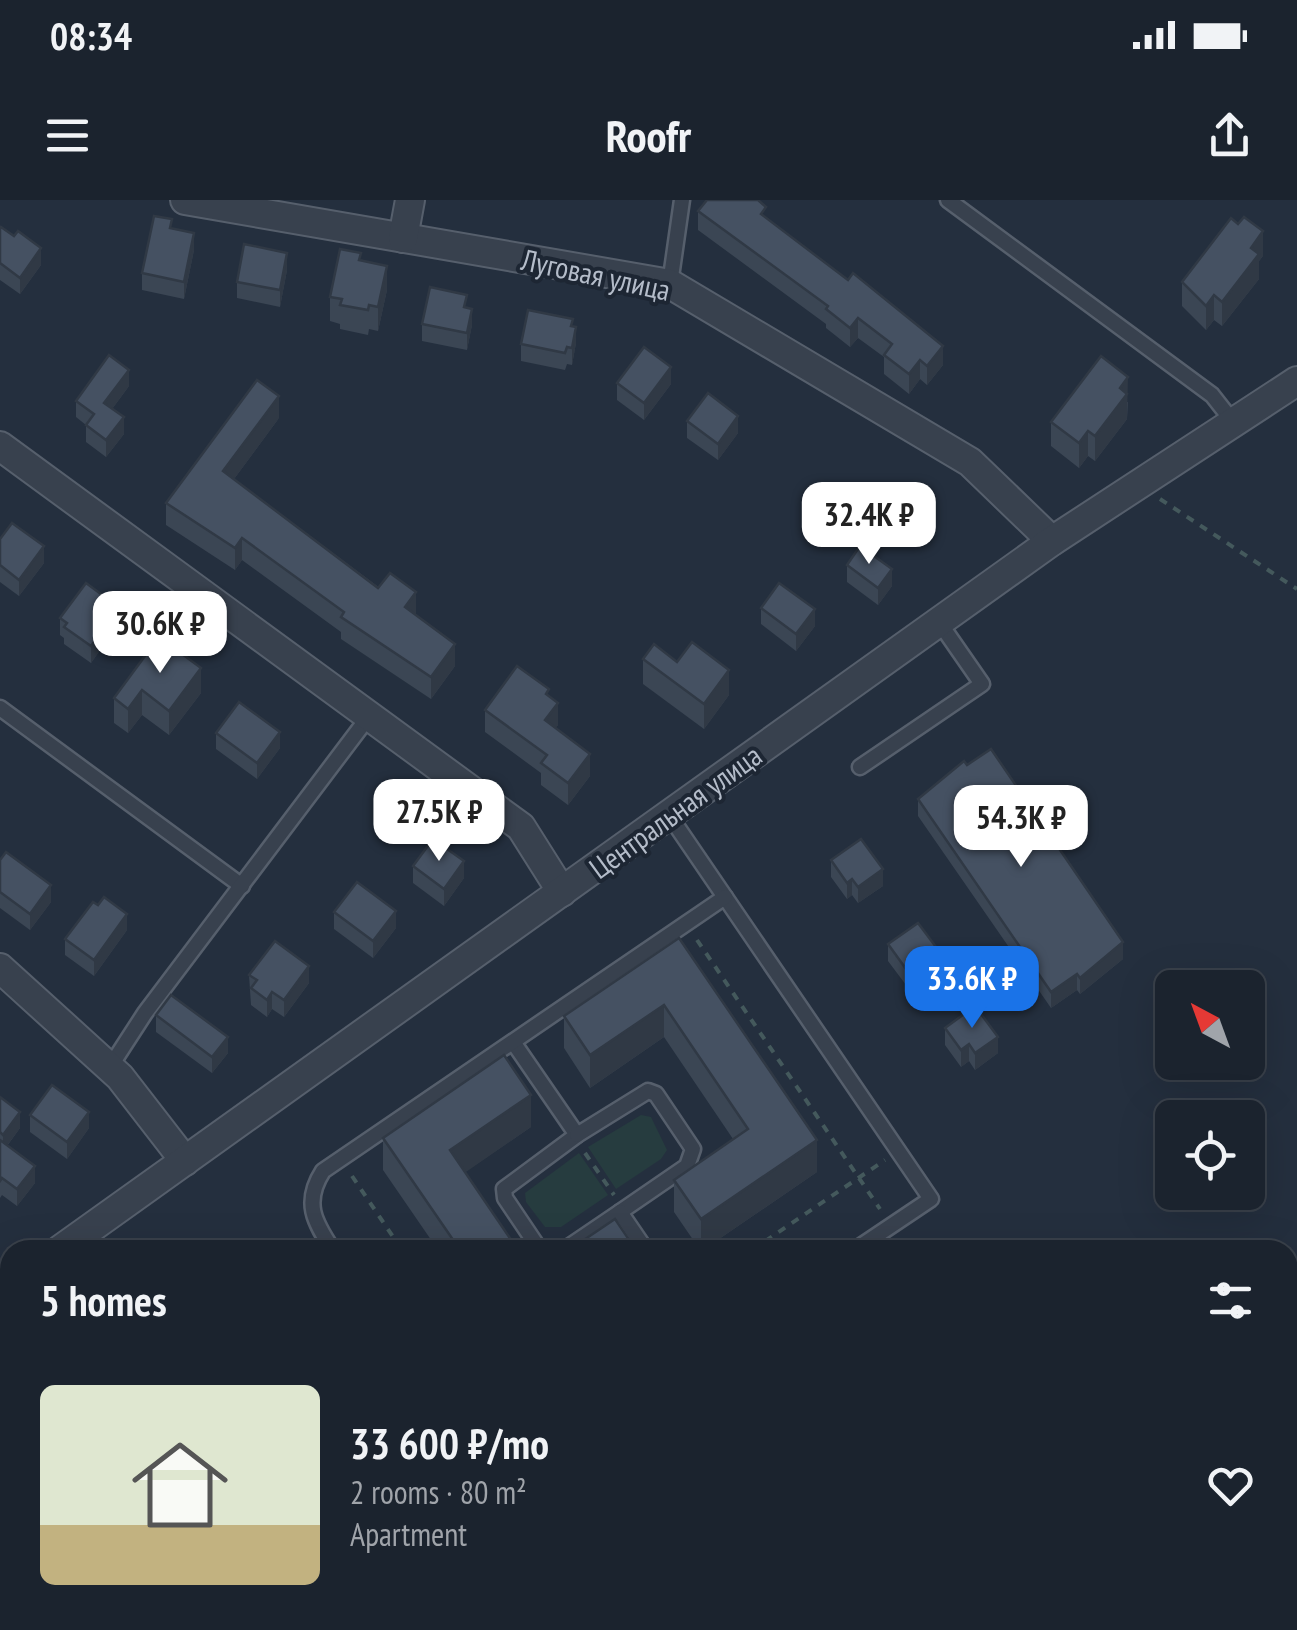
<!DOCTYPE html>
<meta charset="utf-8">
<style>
body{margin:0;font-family:"PT Sans Narrow",sans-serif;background:#282f3a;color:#f1f3f6;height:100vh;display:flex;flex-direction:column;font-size:38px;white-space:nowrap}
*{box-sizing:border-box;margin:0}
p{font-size:32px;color:#a0a4aa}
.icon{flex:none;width:55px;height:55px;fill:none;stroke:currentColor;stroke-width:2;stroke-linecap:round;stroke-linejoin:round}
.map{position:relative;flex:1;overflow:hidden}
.sheet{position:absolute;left:0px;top:1040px;width:1298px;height:390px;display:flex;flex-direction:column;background:#1b232e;border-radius:30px 30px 0 0;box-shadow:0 10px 40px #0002,0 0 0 2px #39404a}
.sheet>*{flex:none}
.needle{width:65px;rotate:319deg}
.tools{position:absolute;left:1155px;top:770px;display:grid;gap:20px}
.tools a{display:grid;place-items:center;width:110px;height:110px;border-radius:15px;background:#1b232e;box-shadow:0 10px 40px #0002,0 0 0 2px #39404a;font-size:50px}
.price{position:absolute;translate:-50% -85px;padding:0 22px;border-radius:20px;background:#fff;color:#222;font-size:32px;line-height:65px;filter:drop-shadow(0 2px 5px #0008)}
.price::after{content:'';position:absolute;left:50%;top:60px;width:30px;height:22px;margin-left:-15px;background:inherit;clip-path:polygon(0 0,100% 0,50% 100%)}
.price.current{background:#1a73e8;color:#fff}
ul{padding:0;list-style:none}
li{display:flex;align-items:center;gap:30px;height:250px;padding:0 40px}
li span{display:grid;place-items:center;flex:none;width:280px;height:200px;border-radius:15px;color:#555}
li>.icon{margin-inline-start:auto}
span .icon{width:120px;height:120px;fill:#fffc;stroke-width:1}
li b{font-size:42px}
h2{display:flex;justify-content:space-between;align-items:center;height:120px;padding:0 40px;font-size:42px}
.status{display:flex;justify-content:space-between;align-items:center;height:70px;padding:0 50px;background:#1b232e;direction:ltr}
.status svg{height:28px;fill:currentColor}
header{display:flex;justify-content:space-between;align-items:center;height:130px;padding:0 40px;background:#1b232e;font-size:45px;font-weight:600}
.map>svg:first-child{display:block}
.green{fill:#263c3f}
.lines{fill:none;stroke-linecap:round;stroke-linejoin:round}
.lane-casing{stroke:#565f6c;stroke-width:19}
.street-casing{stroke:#565f6c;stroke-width:32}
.path{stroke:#44595c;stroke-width:4;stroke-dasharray:8 8;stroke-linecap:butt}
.lane{stroke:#38414e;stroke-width:14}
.street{stroke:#38414e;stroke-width:28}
.wall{fill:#3b4654}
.shaded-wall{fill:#303945}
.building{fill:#455162;stroke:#303945;stroke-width:2.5}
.labels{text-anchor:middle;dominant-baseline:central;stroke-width:8;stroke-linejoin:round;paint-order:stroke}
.street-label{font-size:30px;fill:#b4bcc9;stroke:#1d2633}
</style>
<div class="status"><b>08:34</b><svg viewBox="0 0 49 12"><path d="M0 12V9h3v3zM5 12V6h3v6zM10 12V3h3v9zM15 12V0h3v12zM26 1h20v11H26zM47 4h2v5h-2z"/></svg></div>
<header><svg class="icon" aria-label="menu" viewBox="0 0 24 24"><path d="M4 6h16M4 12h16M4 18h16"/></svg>Roofr<svg class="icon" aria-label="share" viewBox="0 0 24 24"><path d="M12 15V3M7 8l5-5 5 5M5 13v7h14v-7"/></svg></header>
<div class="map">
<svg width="1297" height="1430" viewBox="0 0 1297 1430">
<rect width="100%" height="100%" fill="#242f3e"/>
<g class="green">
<path d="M641 915 651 917 667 950 661 959 616 989 588 947Z"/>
<path d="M579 953 608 995 561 1027H545L526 1002 525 993Z"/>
</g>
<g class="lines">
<g class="lane-casing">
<g id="lane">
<path d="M948 0 1212 195 1234 223"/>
<path d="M670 84 682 0"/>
<path d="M0 508 242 686"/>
<path d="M860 567 982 484 939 422"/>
<path d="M669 615 931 999 855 1050"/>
<path d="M513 842 577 935 504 989 505 998 540 1050"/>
<path d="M110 867 145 813 370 515"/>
<path d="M577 935 648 891 656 894 693 949 687 966 620 1012"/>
<path d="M333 1050C314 1022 303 1002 323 971L725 697"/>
<path d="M564 1050 620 1012 646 1050"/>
<path d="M585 1420 592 1430"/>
<path d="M807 1430 822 1420"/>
</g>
</g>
<g class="street-casing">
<g id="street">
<path d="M185 0 670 84 970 262 1052 341"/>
<path d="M403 38 410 0"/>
<path d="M0 246 521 627 562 692"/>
<path d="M0 768 120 877 185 961"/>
<path d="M60 1050 1052 341 1297 181"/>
<path d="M0 1091 10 1085"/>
</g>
</g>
<g class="path">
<path d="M1160 299 1297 389"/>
<path d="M697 740 880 1009"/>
<path d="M585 953 614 995"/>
<path d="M352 976 402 1050"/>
<path d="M752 1050 885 960"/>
</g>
<use href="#lane" class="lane"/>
<use href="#street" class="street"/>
</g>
<g class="wall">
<path d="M698 11 766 18 943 165 927 185 920 179 909 194 884 174V157L858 138 850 147 826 128V124L698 30Z"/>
<path d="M172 28 194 50 184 99 142 90V73Z"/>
<path d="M0 29 41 65 20 94 0 80Z"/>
<path d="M1263 56 1259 61V79L1222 126 1214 120 1206 130 1182 106V82Z"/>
<path d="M361 60 387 90 378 131 369 129 368 135 340 129V124L330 121V97Z"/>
<path d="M287 70 280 107 237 98V82Z"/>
<path d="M467 107 472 125 467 150 422 141V124Z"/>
<path d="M573 126 576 143 572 165 567 164 565 170 521 161V144Z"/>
<path d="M617 183 671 184 644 220 617 200Z"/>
<path d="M129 186 112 209 124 234 106 257 86 242V225L76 217V201Z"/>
<path d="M1128 202 1127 219 1095 261 1088 256 1079 268 1051 246V222Z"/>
<path d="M279 218 234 279 416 415 455 466 431 499 341 439V432L242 360 235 370 166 325V303Z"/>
<path d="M687 221 738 233 718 260 687 238Z"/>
<path d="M0 339 44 363 19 396 0 382Z"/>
<path d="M847 365 892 386 878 405 847 382Z"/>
<path d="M761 408 815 426 796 451 761 424Z"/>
<path d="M60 418 113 420 105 431V443L91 463 64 444V438L60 435Z"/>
<path d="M643 459 677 462 729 495 704 529 643 484Z"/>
<path d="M201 468V493L169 535 142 515 128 533 114 523V498Z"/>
<path d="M549 496 558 525 555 528 590 576 568 605 541 585V573L485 532V510Z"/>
<path d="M216 533 280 548 257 579 216 549Z"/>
<path d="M918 599 1123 759 1080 794 1077 790 1051 808 918 616Z"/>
<path d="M0 660 51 702 30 730 0 708Z"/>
<path d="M831 660 883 686 858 703 852 695 847 699 831 677Z"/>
<path d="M413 666 464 678 444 706 413 683Z"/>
<path d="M334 712 396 728 373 758 334 729Z"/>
<path d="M127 730 94 776 65 755V739Z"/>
<path d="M679 738 817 972 703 1050H700L674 1012V980L733 939 664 837 590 888 564 848V816Z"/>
<path d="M888 744 936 764 906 785 888 761Z"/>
<path d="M249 775 309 783 284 817 272 809 267 817 251 805Z"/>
<path d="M156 815 228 853 212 873 156 832Z"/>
<path d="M945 828 998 853 975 870 969 861 961 867 945 845Z"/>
<path d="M0 897 20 928 7 946 35 983 17 1006 2 995 0 998Z"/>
<path d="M30 915 89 928 67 959 30 932Z"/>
<path d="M531 927 465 972 518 1050H438L383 970V938Z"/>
<path d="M688 1420H775L760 1430H695Z"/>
</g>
<g class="shaded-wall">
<path d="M1263 31V56L1259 61V79L1222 126V102L1251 48Z"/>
<path d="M194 33V50L184 99V82Z"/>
<path d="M41 48V65L20 94V78Z"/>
<path d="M287 53V70L280 107V90Z"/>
<path d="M387 66V90L378 131V107Z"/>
<path d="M1214 95V120L1206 130V106Z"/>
<path d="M472 109V125L467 150V133Z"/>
<path d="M858 118V138L850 147V128Z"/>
<path d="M576 127V143L572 165V148Z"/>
<path d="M943 146V165L927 185V166Z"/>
<path d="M920 160V179L909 194V174Z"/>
<path d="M671 167V184L644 220V203Z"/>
<path d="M129 170V186L104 220V203Z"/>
<path d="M1128 177 1127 219 1095 261V236L1120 188Z"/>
<path d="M279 196V218L223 294V271Z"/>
<path d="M738 216V233L718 260V244Z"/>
<path d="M124 217V234L106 257V240Z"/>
<path d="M1088 231V256L1079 268V243Z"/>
<path d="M242 338V360L235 370V348Z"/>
<path d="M44 346V363L19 396V380Z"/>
<path d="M892 369V386L878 405V388Z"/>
<path d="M416 392V414L405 429V407Z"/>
<path d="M113 403V420L105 431V443L91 463V446L99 422Z"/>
<path d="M815 409V426L796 451V434Z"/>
<path d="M455 444V466L431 499V477Z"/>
<path d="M201 468V493L169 535V511Z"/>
<path d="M729 470V495L704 529V504Z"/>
<path d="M142 490V515L128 533V509Z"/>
<path d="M558 503V525L545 542V520Z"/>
<path d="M280 532V548L257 579V563Z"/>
<path d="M590 554V576L568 605V583Z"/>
<path d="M464 661V678L444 706V689Z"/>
<path d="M883 669V686L858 703V687Z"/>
<path d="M852 679V695L847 699V683Z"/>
<path d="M51 685V702L30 730V714Z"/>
<path d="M396 711V728L373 758V741Z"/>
<path d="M127 714V730L94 776V760Z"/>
<path d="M1123 742V759L1080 794V778Z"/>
<path d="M936 747V764L906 785V769Z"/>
<path d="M309 766V783L284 817V800Z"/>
<path d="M1077 774V790L1051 808V792Z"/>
<path d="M272 792V809L267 817V800Z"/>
<path d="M664 805V837L590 888V855Z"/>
<path d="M228 837V853L212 873V857Z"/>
<path d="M998 837V853L975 870V853Z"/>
<path d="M969 844V861L961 867V850Z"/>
<path d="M531 895V927L450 983V950Z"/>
<path d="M20 912V928L3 951V935Z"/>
<path d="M89 912V928L67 959V942Z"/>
<path d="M817 940V972L703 1050H701V1019Z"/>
<path d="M35 966V983L17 1006V989Z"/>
<path d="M728 1420H775L760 1430H716V1428Z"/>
</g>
<g class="building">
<path d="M707 0H758L766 7 761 14 848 80 853 73 943 146 927 166 920 160 909 174 884 155 892 144 858 118 850 128 826 109 828 106 698 11Z"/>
<path d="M154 16 172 19 170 28 194 33 184 82 142 73Z"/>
<path d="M1244 17 1263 31 1251 48 1259 54 1222 102 1214 95 1206 106 1182 82 1231 18 1238 24Z"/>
<path d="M1 27 14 36 18 31 41 48 20 78 0 63V29Z"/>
<path d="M244 44 287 53 280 90 237 82Z"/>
<path d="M340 49 361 53 359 60 387 66 378 107 369 105 368 110 340 105 342 99 330 97Z"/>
<path d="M430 87 467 95 464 107 472 109 467 133 422 124Z"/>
<path d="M528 110 573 119 571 126 576 127 572 148 567 147 565 153 521 144Z"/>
<path d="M644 147 671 167 644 203 617 183Z"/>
<path d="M109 155 129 170 104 203 124 217 106 240 86 225 94 214 76 201Z"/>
<path d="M1101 156 1128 177 1120 188 1127 194 1095 236 1088 231 1079 243 1051 222Z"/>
<path d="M257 180 279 196 223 271 378 388 390 373 416 392 405 407 455 444 431 477 341 417 344 412 242 338 235 348 166 303Z"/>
<path d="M708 193 738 216 718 244 687 221Z"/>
<path d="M12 323 44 346 19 380 0 365V339Z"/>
<path d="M860 346 892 369 878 388 847 365Z"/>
<path d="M86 383 113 403 99 422 105 427 91 446 64 427 67 423 60 418Z"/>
<path d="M779 383 815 409 796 434 761 408Z"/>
<path d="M159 437 201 468 169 511 142 490 128 509 114 498Z"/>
<path d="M692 442 729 470 704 504 643 459 654 444 677 462Z"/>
<path d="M517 466 549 489 546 494 558 503 545 520 590 554 568 583 541 563 547 555 485 510Z"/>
<path d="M239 502 280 532 257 563 216 533Z"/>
<path d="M991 549 1123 742 1080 778 1077 774 1051 792 918 599 964 561 967 565Z"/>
<path d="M433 639 464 661 444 689 413 666Z"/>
<path d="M861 639 883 669 858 687 852 679 847 683 831 660Z"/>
<path d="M6 652 51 685 30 714 0 692V660Z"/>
<path d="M357 682 396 711 373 741 334 712Z"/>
<path d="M104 697 127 714 94 760 65 739 93 702 98 705Z"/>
<path d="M918 723 936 747 906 769 888 744Z"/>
<path d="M679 738 817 940 701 1019 674 980 748 929 664 805 590 855 564 816Z"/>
<path d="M275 741 309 766 284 800 272 792 267 800 251 788 257 780 249 775Z"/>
<path d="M171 795 228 837 212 857 156 815Z"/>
<path d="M975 806 998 837 975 853 969 844 961 850 945 828Z"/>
<path d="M504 855 531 895 450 950 518 1050H460L383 938Z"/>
<path d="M52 885 89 912 67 942 30 915Z"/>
<path d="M0 897 20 912 3 935 0 932Z"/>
<path d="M0 940 35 966 17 989 2 978 0 981Z"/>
<path d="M615 1019 636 1050H569Z"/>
<path d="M710 1420H728L716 1428Z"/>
</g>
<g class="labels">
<g class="street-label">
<text transform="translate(596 74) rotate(12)">Луговая улица</text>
<text transform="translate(675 611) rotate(-36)">Центральная улица</text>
</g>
</g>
</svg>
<div class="tools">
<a><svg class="needle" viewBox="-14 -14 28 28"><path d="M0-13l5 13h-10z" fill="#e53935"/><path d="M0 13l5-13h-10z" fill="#a0a4aa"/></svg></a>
<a><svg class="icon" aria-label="locate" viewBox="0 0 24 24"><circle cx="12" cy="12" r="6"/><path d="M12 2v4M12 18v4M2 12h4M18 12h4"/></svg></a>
</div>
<b class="price" style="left:869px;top:367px">32.4K ₽</b>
<b class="price" style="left:160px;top:476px">30.6K ₽</b>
<b class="price" style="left:439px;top:664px">27.5K ₽</b>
<b class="price" style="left:1021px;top:670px">54.3K ₽</b>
<b class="price current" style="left:972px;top:831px">33.6K ₽</b>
<section class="sheet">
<h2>5 homes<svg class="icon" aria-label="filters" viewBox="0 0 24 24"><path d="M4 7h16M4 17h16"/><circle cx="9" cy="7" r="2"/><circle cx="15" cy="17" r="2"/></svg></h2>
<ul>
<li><span style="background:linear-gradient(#dfe7d0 70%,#c2b280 0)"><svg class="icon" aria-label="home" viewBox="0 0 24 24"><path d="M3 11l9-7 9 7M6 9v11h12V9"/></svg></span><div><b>33 600 ₽/mo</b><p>2 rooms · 80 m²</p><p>Apartment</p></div><svg class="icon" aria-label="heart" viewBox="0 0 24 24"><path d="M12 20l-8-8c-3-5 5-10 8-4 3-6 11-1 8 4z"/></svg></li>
</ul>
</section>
</div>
